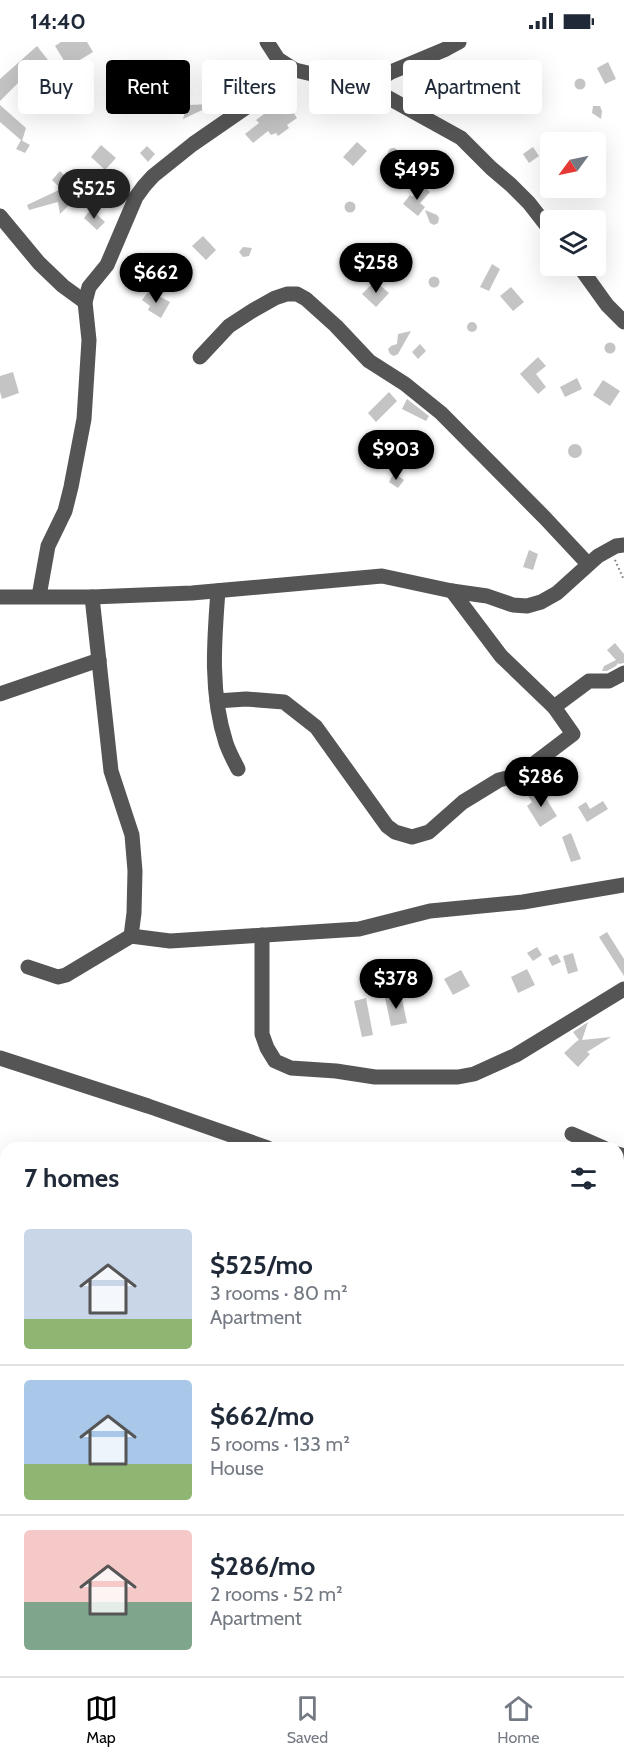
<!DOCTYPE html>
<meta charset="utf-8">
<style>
body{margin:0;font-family:Cabin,sans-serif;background:#f6f6f7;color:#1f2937;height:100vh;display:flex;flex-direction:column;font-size:22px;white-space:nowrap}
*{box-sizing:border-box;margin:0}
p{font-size:20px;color:#747a83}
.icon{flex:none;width:33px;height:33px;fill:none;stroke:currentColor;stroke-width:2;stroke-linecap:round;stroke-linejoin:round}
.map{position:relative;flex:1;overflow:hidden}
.side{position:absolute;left:0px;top:1100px;width:624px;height:536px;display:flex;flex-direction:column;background:#fff;border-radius:18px 18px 0 0;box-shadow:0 6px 24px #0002}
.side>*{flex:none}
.guide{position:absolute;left:18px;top:18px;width:588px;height:54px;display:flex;gap:12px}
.needle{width:39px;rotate:237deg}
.controls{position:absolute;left:540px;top:90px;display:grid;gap:12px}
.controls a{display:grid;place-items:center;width:66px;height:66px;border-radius:6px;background:#fff;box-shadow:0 6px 24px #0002;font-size:30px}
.price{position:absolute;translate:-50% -51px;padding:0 14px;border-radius:21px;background:#000;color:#fff;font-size:20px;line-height:39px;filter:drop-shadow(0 2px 3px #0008)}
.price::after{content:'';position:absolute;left:50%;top:36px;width:18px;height:14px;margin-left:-9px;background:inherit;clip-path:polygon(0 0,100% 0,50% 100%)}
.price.on{background:#222;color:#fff}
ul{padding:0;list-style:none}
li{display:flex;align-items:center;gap:18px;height:150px;padding:0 24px}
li+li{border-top:2px solid #e0e1e3}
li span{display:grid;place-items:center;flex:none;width:168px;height:120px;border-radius:6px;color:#555}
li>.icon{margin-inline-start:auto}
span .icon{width:72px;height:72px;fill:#fffc;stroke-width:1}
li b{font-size:26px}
h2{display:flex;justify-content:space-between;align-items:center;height:72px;padding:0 24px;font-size:26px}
.tag{padding:0 21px;border-radius:6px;background:#fff;box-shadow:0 6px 24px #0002;font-size:21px;line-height:54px}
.tag.on{background:#000;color:#fff}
.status{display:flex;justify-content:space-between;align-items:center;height:42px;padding:0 30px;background:#fff;direction:ltr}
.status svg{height:16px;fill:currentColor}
.dock{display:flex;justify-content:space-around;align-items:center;height:84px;border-top:2px solid #e0e1e3;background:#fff;font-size:16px;color:#747a83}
.dock a{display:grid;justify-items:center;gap:3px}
.dock .on{color:#000}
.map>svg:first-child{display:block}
.building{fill:#c4c4c4}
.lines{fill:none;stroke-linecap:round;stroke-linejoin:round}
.path{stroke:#777;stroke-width:2;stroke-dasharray:1.5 3;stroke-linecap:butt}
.minor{stroke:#555;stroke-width:15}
</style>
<div class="status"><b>14:40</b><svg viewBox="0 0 49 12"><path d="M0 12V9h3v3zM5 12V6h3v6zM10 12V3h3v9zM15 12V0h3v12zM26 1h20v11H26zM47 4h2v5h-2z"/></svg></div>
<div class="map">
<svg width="624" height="1634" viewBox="0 0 624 1634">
<rect width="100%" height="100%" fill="#fff"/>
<g class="building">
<path d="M61 0H87L93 10 68 25 55 4Z"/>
<path d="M37 4 48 18 37 27 41 33 25 46 20 39 0 59V37Z"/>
<path d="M608 20 616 37 605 42 597 26Z"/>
<circle cx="580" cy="42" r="5.5"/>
<path d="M317 43 331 47 337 56 328 61Z"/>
<path d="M455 45 463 62 446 70 438 53Z"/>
<path d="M167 53 175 61 167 69 159 61Z"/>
<path d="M287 61 297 76 287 83 289 86 278 94 276 91 271 93 268 89 253 101 245 92 259 81 256 78 272 66 276 69Z"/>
<path d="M213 62V63L183 77 187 63Z"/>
<path d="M0 63 26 86 22 99 0 80Z"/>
<path d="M593 64H600L602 69 601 77 592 71Z"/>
<path d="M21 98 30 103 25 111 16 107Z"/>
<path d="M357 100 367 109 353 124 343 115Z"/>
<path d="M101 103 116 116 105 128 91 115Z"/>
<path d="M147 104 155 112 148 120 140 111Z"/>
<path d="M533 105 539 114 529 121 523 112Z"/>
<circle cx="393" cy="111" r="5"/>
<path d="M60 129 81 151 60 172 58 160 29 168 27 163 61 147 52 138Z"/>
<path d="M423 143 430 150 420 161 425 165 418 174 403 162 410 153 412 155Z"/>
<circle cx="350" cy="165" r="5.5"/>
<path d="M91 167 105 180 97 188 84 176Z"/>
<path d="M425 168 437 173 439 176 438 181 434 183 430 181Z"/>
<path d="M203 194 216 208 206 218 192 204Z"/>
<circle cx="391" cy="206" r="5.5"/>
<path d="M243 205 252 206 249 214 243 215 239 210Z"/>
<path d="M492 222 500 227 489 249 480 245Z"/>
<circle cx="434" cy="240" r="5.5"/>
<path d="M375 239 389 251 376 265 362 252Z"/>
<path d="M511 245 524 260 513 269 500 254Z"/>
<path d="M148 250 156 255 157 253 170 260 161 276 148 268 150 264 142 258Z"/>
<circle cx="472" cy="285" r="5"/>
<path d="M411 289 398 312 394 314 390 312 388 307 391 304 397 302 398 292Z"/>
<circle cx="610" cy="306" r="5.5"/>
<path d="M420 302 426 309 418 317 412 310Z"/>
<path d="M538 315 546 324 536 332 546 345 538 352 520 332Z"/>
<path d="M13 330 19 351 2 357 0 350V334Z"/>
<path d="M577 336 582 347 565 355 560 345Z"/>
<path d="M603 338 620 349 610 364 593 353Z"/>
<path d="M389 350 397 359 376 380 368 371Z"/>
<path d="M407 357 429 374 426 379 402 367Z"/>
<circle cx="575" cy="409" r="7"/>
<path d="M394 431 404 438 398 446 389 440Z"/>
<path d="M529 508 538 512 533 528 523 525Z"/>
<path d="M615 601 624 612V621L619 622 618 621 616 624 607 629H602L604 624 616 618 607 608Z"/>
<path d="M540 747 557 774 540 785 527 764 532 760 528 754Z"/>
<path d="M603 759 608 767 587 780 578 765 586 760 590 767Z"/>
<path d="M571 791 581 817 571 820 562 795Z"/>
<path d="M607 890 624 917V934L599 895Z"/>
<path d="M537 905 542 913 533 919 527 911Z"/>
<path d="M573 911 578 929 568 932 563 914Z"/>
<path d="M557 912 561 920 552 924 548 916Z"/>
<path d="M527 927 535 943 518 951 511 935Z"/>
<path d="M461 928 470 944 453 953 444 937Z"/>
<path d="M401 952 407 981 391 984 385 956Z"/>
<path d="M366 956 373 993 362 995 354 959Z"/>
<path d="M588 980 582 998 611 995 587 1010 590 1012 578 1025 564 1011 577 999 579 998 573 990Z"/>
</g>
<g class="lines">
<path class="path" d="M615 518 624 538"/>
<g class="minor">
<path d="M267 0 278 17 295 28 359 43 387 55 461 96 491 126 511 143 529 161 550 188"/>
<path d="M372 48 380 37 391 30 446 7 459 0"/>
<path d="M0 174 39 221 63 244 85 260"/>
<path d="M579 224 607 263 624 280"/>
<path d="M200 315 229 284 252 269 275 256 287 252H297L306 257 336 284 369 319 405 342 441 371 545 476 588 522"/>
<path d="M218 549C214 600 210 652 226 701 229 710 234 719 238 727"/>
<path d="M452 549 501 614 554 665 589 639H609L624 631"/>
<path d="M39 554 48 504 65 469 71 445 84 377 89 298 85 260 89 245 107 223 136 155 144 144 153 134 193 102 248 64 295 28"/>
<path d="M0 555H92L192 551 382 534 452 549 487 554 513 563 527 564 541 560 557 551 598 514 616 504 624 503"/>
<path d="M92 555 111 729 132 793 135 829 134 871 131 894"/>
<path d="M0 652 99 618"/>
<path d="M217 659 246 657 284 660 316 685 387 784 395 790 412 795 429 790 463 760 499 738 519 733 573 692 554 665"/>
<path d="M262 893V992L267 1006 275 1019 291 1026 336 1029 375 1035H458L474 1032 516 1013 624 947"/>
<path d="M28 925 58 935 66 933 131 894 170 899 359 887 430 869 523 860 624 843"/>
<path d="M0 1016 148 1064 268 1106"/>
<path d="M572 1092 604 1106"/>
<path d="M618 1112 624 1114"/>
<path d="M618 1229 624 1230"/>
<path d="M0 1308 6 1310"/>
<path d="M618 1318 624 1321"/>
<path d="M0 1491 6 1487"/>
<path d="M430 1629 438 1634"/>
<path d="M616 1629 619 1634"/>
</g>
</g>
</svg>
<div class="controls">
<a><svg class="needle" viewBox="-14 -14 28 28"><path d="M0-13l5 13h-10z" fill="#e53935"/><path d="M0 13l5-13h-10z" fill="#747a83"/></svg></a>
<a><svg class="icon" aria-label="layers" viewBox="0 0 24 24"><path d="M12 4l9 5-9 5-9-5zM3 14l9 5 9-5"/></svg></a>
</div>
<b class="price" style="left:417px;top:159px">$495</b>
<b class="price on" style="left:94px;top:178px">$525</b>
<b class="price" style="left:376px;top:252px">$258</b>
<b class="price" style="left:156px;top:262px">$662</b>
<b class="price" style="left:396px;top:439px">$903</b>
<b class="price" style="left:541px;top:766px">$286</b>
<b class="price" style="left:396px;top:968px">$378</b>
<div class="guide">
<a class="tag">Buy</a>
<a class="tag on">Rent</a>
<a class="tag">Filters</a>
<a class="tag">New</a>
<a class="tag">Apartment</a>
</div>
<section class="side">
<h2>7 homes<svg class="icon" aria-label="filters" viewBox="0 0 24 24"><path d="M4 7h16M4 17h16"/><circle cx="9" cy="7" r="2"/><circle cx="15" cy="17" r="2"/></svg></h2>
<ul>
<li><span style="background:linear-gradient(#c9d6e8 75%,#8fb573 0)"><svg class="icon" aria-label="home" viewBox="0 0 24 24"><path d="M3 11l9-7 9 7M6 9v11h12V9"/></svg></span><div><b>$525/mo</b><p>3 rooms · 80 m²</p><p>Apartment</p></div></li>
<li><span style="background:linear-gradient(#a9c7e8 70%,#8fb573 0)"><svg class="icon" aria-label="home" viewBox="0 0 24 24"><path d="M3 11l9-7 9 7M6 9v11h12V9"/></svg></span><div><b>$662/mo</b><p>5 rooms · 133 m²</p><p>House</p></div></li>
<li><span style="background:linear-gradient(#f6c9c9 60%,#7fa58c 0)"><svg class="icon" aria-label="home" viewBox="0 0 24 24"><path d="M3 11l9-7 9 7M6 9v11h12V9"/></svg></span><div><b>$286/mo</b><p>2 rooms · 52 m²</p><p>Apartment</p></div></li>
</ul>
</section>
</div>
<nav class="dock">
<a class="on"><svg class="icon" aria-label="map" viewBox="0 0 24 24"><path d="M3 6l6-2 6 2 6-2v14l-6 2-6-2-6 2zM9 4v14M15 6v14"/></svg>Map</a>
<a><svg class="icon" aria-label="saved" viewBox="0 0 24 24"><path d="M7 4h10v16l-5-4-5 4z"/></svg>Saved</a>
<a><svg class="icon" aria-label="home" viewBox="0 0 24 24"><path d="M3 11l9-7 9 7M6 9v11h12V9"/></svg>Home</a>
</nav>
